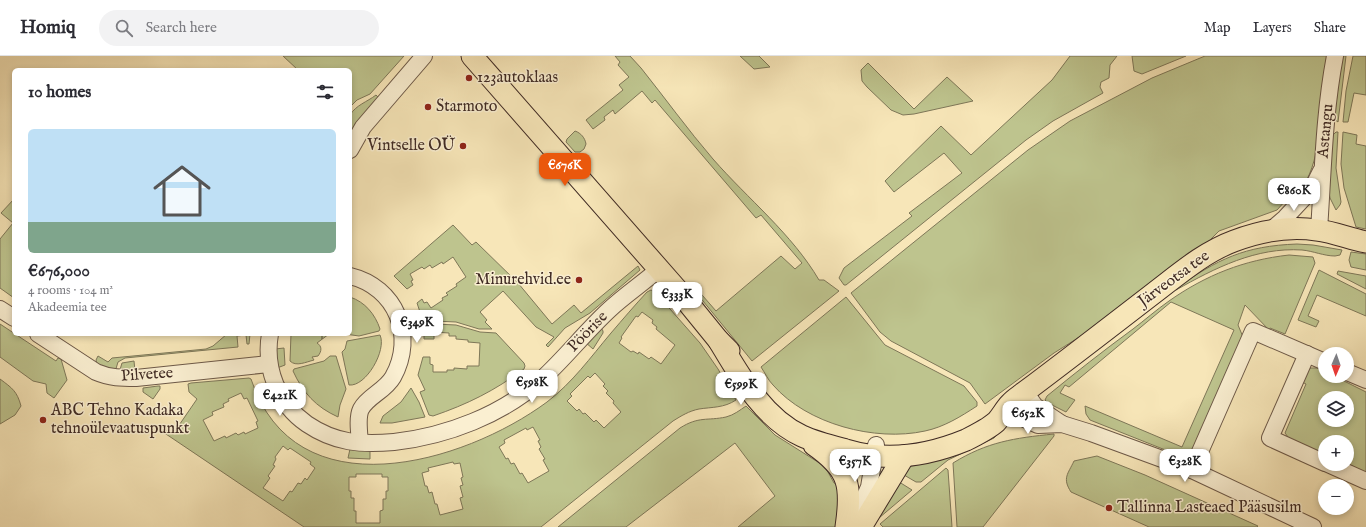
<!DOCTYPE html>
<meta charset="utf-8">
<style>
body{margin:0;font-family:"IM FELL English",serif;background:#f2f2f3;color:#2b2b33;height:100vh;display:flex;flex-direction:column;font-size:15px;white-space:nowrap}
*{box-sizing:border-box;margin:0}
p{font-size:13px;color:#7c7c81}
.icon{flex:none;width:22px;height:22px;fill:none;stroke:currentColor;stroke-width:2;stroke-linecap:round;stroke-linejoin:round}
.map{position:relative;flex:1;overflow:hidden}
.sheet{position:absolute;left:12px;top:12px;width:340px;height:268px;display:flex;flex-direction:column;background:#fff;border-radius:6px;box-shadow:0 2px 6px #0003}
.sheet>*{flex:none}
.needle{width:26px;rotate:182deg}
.tools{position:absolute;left:1318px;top:291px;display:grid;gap:8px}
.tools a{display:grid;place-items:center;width:36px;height:36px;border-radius:50%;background:#fff;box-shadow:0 2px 6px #0003;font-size:20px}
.price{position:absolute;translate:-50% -34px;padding:0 9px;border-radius:8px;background:#fff;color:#222;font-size:13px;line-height:26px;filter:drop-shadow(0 1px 2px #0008)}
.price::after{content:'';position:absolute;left:50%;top:24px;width:12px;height:9px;margin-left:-6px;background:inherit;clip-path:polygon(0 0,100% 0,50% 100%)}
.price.on{background:#ea580c;color:#fff}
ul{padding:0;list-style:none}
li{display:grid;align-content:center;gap:8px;height:212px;padding:0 16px}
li+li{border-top:1px solid #e1e1e2}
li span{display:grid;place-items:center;height:124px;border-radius:6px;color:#555}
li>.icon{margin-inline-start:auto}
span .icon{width:72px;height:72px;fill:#fffc;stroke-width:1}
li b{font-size:17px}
h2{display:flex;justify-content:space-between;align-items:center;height:48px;padding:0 16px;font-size:17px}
header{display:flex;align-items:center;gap:24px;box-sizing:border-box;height:56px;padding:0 20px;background:#fff;border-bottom:1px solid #e1e1e2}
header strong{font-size:19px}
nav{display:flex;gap:22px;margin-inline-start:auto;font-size:14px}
.search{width:280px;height:36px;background:#f2f2f3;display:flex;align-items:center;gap:10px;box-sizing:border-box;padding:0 14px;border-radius:22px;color:#7c7c81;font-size:15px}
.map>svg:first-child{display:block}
.green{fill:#bec48e;stroke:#7e7758;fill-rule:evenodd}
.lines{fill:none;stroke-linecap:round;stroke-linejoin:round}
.minor-casing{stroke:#6d5948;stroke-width:18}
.major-casing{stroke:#3f2a23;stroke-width:23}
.minor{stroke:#faefd1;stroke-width:16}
.major{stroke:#f7e6b8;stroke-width:21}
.poi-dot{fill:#8f2418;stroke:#faefd1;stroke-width:1.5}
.labels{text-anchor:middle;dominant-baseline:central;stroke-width:3;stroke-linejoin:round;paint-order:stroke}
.poi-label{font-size:16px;fill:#3f2a23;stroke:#faefd1;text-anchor:start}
.street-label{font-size:16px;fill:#3f2a23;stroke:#faefd1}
</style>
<header>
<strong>Homiq</strong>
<div class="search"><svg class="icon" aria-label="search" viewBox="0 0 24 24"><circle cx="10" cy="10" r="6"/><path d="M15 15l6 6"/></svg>Search here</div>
<nav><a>Map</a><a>Layers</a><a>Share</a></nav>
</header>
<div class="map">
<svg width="1366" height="471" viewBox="0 0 1366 471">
<rect width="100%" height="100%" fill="#f7e6b8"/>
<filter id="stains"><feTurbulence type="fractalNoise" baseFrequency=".005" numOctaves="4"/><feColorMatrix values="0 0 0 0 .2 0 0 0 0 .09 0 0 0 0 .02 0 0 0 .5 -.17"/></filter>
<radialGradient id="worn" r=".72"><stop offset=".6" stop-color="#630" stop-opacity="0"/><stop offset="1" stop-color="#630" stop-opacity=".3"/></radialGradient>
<g class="green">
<path d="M283 0H404L370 38 357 44 350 51V14H298Z"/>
<path d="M615 0H630L641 12C665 42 688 74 713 103 748 143 792 178 819 224H824L839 235 752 305 694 234 696 232 716 255 781 200 795 213 802 207 761 159 756 162 655 44 652 47 642 35 615 58 613 54 604 61 605 64 593 73 586 64 623 34 619 29 629 21 618 9 620 6Z"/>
<path d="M740 0H759L770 11 754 13Z"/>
<path d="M1070 0H1117L1110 9 1109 22 1101 26 1100 31 1103 37 1053 65 1026 84 846 229H844L839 222 844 212 912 160 909 157 962 117 944 97 894 136 885 125 941 70 971 99 1052 24Z"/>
<path d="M1132 0H1186L1142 18 1134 15Z"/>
<path d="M1205 0H1328L1316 97C1311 119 1304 131 1291 149L1286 144 1277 154 1219 175 1211 183 1212 186 1116 258 1054 297 985 348 970 327 891 285 880 276 851 237 1028 94 1070 65 1152 22Z"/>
<path d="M1342 0H1346L1338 66 1334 63Z"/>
<path d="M1353 0H1366V39L1354 37 1348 66H1343L1346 35Z"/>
<path d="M868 7 914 53 947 21 973 45 914 58 903 59 891 54 867 31 862 25 861 14Z"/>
<path d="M376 39 379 42 350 80V59C356 49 367 46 376 39Z"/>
<path d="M575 75C581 77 585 82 586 88L584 93 580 96H575L566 86 567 83Z"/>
<path d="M1336 76H1338L1336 112 1341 146 1340 149 1336 154 1330 142 1328 131 1332 80Z"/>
<path d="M1343 76 1357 79 1356 88 1366 90V173L1356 171 1344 132 1341 108Z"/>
<path d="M14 143V242L0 232V183L13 167 1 157Z"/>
<path d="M453 169 472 189 476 186 518 227 552 268 574 249 581 257 638 210 640 214 590 257 565 272 548 291 546 289 554 281 536 271 503 235 480 256 487 264 485 266 492 273H479L456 266 434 265 425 270H422V262L417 247 422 243 424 247 427 246 431 252 443 244 442 242 448 239 446 237 457 230 456 228 466 221 453 201 443 208 442 206 432 212 430 209 424 213 422 211 410 218 413 224 411 225 413 229 407 233 394 220Z"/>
<path d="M1297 188 1313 189 1342 194 1340 199 1335 200C1324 200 1313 195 1302 194 1256 191 1215 212 1176 234L1175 233C1218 203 1244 190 1297 188Z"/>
<path d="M1351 196 1366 198V214L1351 211 1349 204Z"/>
<path d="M1289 199 1313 201 1315 207 1285 278 1270 272 1269 274 1245 249 1238 269 1243 281 1190 401 1188 403 1090 364 1086 358 1085 350 1182 391 1234 274 1171 246 1069 331 1065 329 1060 337 1075 344 1066 356 1048 347 1045 344 1047 340C1075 317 1103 295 1133 273 1145 264 1156 254 1169 245 1206 219 1244 204 1289 199Z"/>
<path d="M1319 214 1366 238V260L1317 239 1308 260 1319 265 1316 271 1298 264Z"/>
<path d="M1338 215 1366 220V233L1337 218Z"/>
<path d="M651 234 655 236 700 287 718 313 736 344C724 352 712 351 699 353 689 355 681 360 673 365L541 471H304L160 374 164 373 173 378 197 343 189 336 188 328 191 327 249 322 251 323C295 457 463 408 547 346 573 326 590 302 611 277 623 263 635 249 647 236ZM642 256 653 264 652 267 657 271 656 273 675 289 661 308 651 301 649 303 639 296 638 298 633 295 631 296 619 287 622 282 621 281 636 260 638 261ZM595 317 605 328 603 330 608 335 606 337 614 345 613 347 621 356 604 372 596 364 594 366 585 357 583 358 579 353 577 355 567 345 572 340 570 338 588 320 590 322ZM241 337 244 343 247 342 258 365 256 366 258 372 245 378 244 376 238 379 236 377 226 382 225 380 214 385 203 364 213 359 212 356 224 351 223 348 229 345 228 343ZM533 371 540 384 538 385 541 391 539 393 545 403 543 404 549 415 528 427 522 417 520 418 514 407 511 408 508 402 506 403 499 391 505 387 504 384 526 372 527 374ZM283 390 288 394 290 392 311 406 310 408 315 412 307 424 305 422 301 428 298 427 292 436 290 435 283 445 263 432 270 422 268 420 275 410 273 409 276 403 275 401ZM453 406 454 408 460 407 463 421 461 422 463 429 460 430 463 441 460 442 463 453 440 459 437 448H435L432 436 429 437 427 430H425L422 417 429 415 428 412ZM356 418H382V421H388V435H386V443H383V454L380 455V467H356V455H354V442H351V435H349V421H356Z"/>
<path d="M350 241C365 246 375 258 380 273L379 275 359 280 345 278H350Z"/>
<path d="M846 241 885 289 964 330 977 346V350C960 361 944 371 925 375 875 386 807 368 773 329 768 324 765 317 761 311Z"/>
<path d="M0 268 56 305 58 302 61 303 67 324 54 342 47 337 46 328 33 325 0 301Z"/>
<path d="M435 268 456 269 480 276 496 277 524 307 525 310 524 313C494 335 468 348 433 360L429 359 420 336 425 334 418 319 423 301H430V308L433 309V316H447V314H454V312L467 313V310H479L480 287 468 286V284L456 283V280H449V277L434 276V283H424V277Z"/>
<path d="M600 270 603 275V277L593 293 585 286Z"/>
<path d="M227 278H250L249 288H247L246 279 237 280 238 291 125 302 118 306 115 316 97 308 96 304 98 300 108 306 112 302 206 293 213 290Z"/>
<path d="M291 278H322V283V278H329L317 287C322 290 322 295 318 300L312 301 314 304C306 306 296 311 290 305Z"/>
<path d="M380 279C387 294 366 331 349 329L342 296 345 293 347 285Z"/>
<path d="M284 292 285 309 277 312 275 293Z"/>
<path d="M330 300H336L346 333 340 349 338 361C316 351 303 337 293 315L294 313 324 305Z"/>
<path d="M134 305 135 315 119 317 122 307Z"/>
<path d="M1311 312H1317L1325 316V320H1334L1366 336V423L1347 408V386H1325V405L1296 392 1285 377 1306 328 1300 325 1306 314ZM1325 342H1347V364H1325Z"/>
<path d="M0 323C12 332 17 335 21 350L15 359 0 368Z"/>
<path d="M158 330H160V333L153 343 143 336V332Z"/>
<path d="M411 332 419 346 425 361 392 367H380L383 360 401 346Z"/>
<path d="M746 350 775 379 821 408 828 416 834 427 842 430 837 471H738L775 440 735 387 626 471H558L680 372C699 360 707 365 726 361 734 359 740 354 746 350Z"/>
<path d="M998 378 994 382 948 404 921 426H916L904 419V411Z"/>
<path d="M1054 378V380L983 471H957L953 407C987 386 1014 382 1054 378Z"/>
<path d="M350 393H370V403L348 402Z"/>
<path d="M1097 400 1145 419 1258 470 1257 471H1149L1071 436C1062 422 1068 418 1074 405Z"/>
<path d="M946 412 948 414 952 471H883L880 468Z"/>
<path d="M896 424 912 434 879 462 877 460Z"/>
</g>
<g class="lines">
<g class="minor-casing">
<g id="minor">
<path d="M350 94 363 71 424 0"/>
<path d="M1319 174C1323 116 1324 57 1335 0"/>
<path d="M1270 175 1285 162 1312 133 1321 115"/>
<path d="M350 220C396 231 416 280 393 321 385 335 368 340 361 353 357 361 359 376 360 386"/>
<path d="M0 253 14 262"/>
<path d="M38 278 96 316C110 322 122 322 136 322L269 308"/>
<path d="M270 278C264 312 278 348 307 368 335 387 361 389 394 386 447 380 502 359 542 323 566 301 586 275 610 253 625 239 643 227 659 213"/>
<path d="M1307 298 1270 382 1325 407"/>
<path d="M1347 316 1366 324"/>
<path d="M1025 336 1035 350 1062 368"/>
<path d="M1010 348 1025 363 1038 369 1062 368 1091 377 1192 414 1313 471"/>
<path d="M1328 408 1366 425"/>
<path d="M1192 414 1253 275 1325 306"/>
<path d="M849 471 855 462 869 431 876 389"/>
</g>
</g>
<g class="major-casing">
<g id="major">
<path d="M472 0 680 237 719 285 729 295"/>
<path d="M719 285C740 320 763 362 802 380 815 386 831 390 846 394 886 406 927 400 966 384 976 379 988 373 996 366 1001 361 1005 353 1010 348 1013 344 1018 341 1022 338 1066 305 1110 271 1154 237 1179 218 1204 196 1234 185 1260 175 1289 170 1317 174 1334 176 1350 183 1366 186"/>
<path d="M814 389C850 414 852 430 846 471"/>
<path d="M861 471 904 400"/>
</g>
</g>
<use href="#minor" class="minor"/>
<use href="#major" class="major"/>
</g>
<g class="poi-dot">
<circle cx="469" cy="22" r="4"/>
<circle cx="428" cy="51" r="4"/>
<circle cx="463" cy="90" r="4"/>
<circle cx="579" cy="224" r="4"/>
<circle cx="43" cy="364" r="4"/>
<circle cx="1109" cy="452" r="4"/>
</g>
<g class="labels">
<g class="poi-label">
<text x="477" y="22">123autoklaas</text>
<text x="436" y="51">Starmoto</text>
<text x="455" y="90" text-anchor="end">Vintselle OÜ</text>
<text x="571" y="224" text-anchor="end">Minurehvid.ee</text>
<text x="51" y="355">ABC Tehno Kadaka<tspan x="51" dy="18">tehnoülevaatuspunkt</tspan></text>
<text x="1117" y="452">Tallinna Lasteaed Pääsusilm</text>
</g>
<g class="street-label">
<text transform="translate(1326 75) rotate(-85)">Astangu</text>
<text transform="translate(1174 223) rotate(-36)">Järveotsa tee</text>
<text transform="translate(588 276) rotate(-46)">Pöörise</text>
<text transform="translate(147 319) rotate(-4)">Pilvetee</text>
</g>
</g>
<rect width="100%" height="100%" filter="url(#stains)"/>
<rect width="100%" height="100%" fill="url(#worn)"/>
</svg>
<div class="tools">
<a><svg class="needle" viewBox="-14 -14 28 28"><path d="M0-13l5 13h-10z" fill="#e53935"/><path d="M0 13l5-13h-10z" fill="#7c7c81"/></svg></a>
<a><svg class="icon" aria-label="layers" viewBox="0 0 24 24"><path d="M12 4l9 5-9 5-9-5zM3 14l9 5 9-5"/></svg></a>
<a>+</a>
<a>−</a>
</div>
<b class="price on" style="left:565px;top:131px">€676K</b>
<b class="price" style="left:1294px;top:156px">€860K</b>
<b class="price" style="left:677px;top:260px">€333K</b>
<b class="price" style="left:417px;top:288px">€349K</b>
<b class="price" style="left:532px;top:348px">€598K</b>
<b class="price" style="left:741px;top:350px">€599K</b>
<b class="price" style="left:280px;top:361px">€421K</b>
<b class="price" style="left:1028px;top:379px">€652K</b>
<b class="price" style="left:855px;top:427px">€357K</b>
<b class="price" style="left:1185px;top:427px">€328K</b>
<section class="sheet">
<h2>10 homes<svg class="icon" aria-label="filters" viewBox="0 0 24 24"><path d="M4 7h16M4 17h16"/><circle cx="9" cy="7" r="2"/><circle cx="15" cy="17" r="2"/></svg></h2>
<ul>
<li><span style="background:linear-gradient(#bfe0f5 75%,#7fa58c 0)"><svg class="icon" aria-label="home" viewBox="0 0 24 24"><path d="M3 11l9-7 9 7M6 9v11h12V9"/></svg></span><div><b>€676,000</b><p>4 rooms · 104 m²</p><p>Akadeemia tee</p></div></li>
</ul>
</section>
</div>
